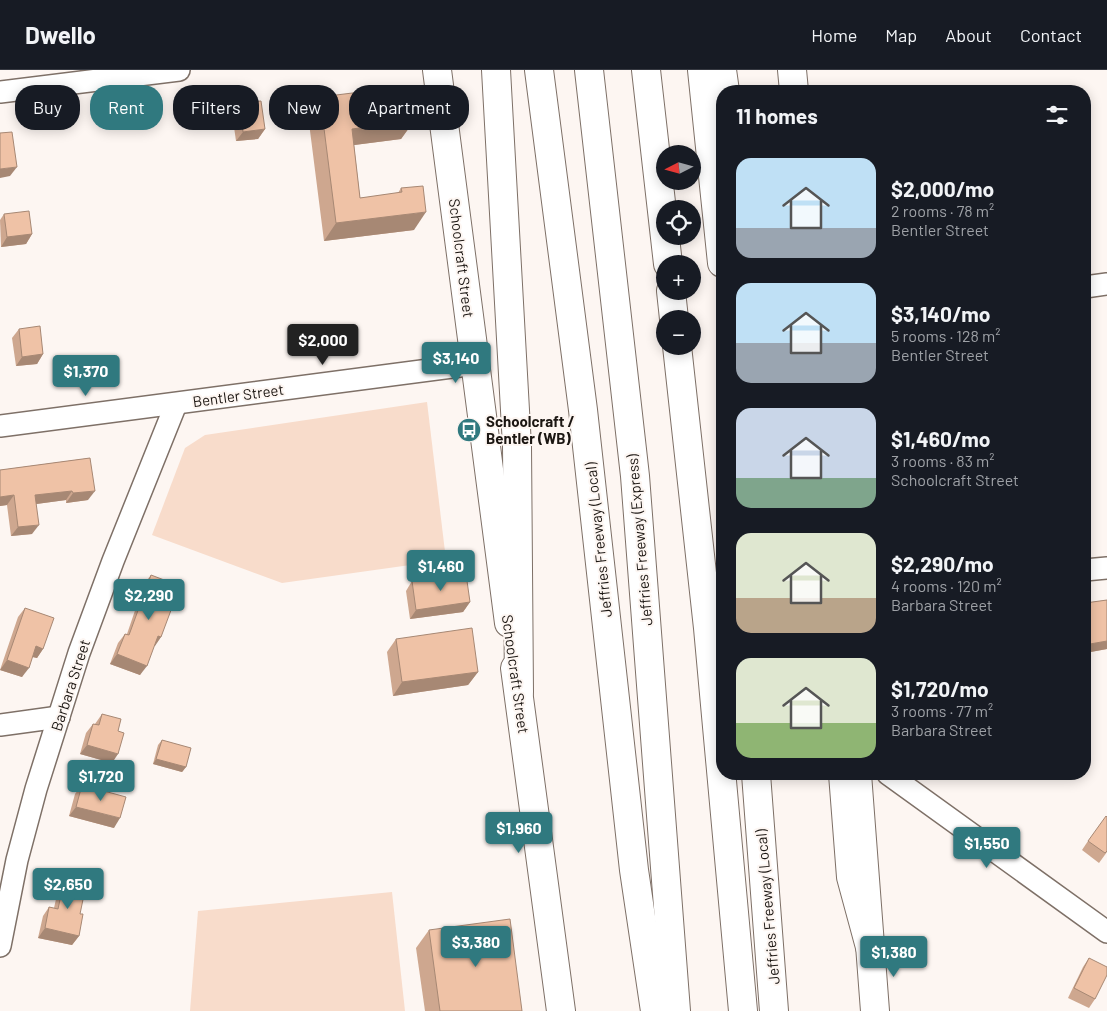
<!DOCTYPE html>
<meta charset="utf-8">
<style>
body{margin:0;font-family:Barlow,sans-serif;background:#20242c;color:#f1f3f6;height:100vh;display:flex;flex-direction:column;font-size:19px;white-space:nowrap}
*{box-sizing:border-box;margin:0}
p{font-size:16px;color:#9ea1a6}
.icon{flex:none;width:28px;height:28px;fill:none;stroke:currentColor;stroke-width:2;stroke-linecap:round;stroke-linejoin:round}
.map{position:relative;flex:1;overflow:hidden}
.panel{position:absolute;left:716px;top:15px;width:375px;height:695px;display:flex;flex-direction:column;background:#171b24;border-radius:20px;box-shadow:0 2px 12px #0003}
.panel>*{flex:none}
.hud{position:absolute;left:15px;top:15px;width:475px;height:45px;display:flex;gap:10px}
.needle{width:32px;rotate:264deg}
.fabs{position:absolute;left:656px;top:75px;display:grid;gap:10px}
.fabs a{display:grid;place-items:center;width:45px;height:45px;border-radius:50%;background:#171b24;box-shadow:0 2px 12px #0003;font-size:25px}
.price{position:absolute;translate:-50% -42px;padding:0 11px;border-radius:5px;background:#30797f;color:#fff;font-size:16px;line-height:32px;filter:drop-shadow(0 1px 2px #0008)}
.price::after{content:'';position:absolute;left:50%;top:30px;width:15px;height:11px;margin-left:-8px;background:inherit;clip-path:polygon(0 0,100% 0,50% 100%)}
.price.current{background:#222;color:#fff}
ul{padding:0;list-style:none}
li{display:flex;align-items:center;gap:15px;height:125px;padding:0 20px}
li span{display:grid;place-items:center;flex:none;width:140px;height:100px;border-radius:15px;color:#555}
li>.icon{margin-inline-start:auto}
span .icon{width:60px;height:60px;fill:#fffc;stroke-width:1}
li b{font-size:21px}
h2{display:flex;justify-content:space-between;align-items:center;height:60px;padding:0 20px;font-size:21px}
.pill{padding:0 18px;border-radius:20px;background:#171b24;box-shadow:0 2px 12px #0003;font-size:18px;line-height:45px}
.pill.current{background:#30797f;color:#fff}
header{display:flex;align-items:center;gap:30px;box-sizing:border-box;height:70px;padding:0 25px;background:#171b24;border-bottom:1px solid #363941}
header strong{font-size:24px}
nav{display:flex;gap:28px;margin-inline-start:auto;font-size:18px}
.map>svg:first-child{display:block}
.green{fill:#f8dccb}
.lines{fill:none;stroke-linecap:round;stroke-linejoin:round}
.street-casing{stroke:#7e7067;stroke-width:24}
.secondary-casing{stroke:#7e7067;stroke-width:30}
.highway-casing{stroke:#7e7067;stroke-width:30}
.street{stroke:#fff;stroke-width:21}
.secondary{stroke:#fff;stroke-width:28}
.highway{stroke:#fff;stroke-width:28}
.wall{fill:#cea78f}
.shaded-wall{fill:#a78874}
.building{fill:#efc2a6;stroke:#a78874}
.labels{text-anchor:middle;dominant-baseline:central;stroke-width:4;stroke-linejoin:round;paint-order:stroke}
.street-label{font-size:15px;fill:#1b1612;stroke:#fdf6f2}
.poi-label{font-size:15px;font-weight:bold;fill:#1b1612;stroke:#fdf6f2;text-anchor:start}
</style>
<header>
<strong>Dwello</strong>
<nav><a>Home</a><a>Map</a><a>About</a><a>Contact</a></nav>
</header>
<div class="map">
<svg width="1107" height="941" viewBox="0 0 1107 941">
<rect width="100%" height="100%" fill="#fdf6f2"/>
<g class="green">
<path d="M427 332 446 490 282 513 152 465 185 378 205 365Z"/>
<path d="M392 822 405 941H190L198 841Z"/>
</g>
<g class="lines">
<g class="street-casing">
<g id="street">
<path d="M0 22 179 0"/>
<path d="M1085 217 1107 214"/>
<path d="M0 356 475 294"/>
<path d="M1085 500 1107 498"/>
<path d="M0 655 59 647"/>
<path d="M888 704 1107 862"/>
<path d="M0 876 17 790 36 719 79 583 113 491 176 334"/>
</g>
</g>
<g class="secondary-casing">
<g id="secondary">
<path d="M437 0 509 553"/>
<path d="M792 0 794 21"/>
<path d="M515 598 561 941"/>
<path d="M857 704 875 941"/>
</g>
</g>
<g class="highway-casing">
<g id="highway">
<path d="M496 0 517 376 519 622"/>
<path d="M539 0 583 340 634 800 655 941"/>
<path d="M589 0 635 406 676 941"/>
<path d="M646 0 668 194"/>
<path d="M702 0 722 193"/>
<path d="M722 0 725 21"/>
<path d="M671 221 674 249"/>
<path d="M677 276 708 558 743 941"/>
<path d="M756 704 774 941"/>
<path d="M843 704 851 807 870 877"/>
</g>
</g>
<use href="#street" class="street"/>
<use href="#secondary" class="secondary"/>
<use href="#highway" class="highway"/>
</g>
<g class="wall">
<path d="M320 27 414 51 401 69 354 75 360 128 398 123 401 118 414 160 324 171 308 45Z"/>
<path d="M239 33 265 59 258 69 236 71 232 43Z"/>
<path d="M4 144 32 164 26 174 1 177 0 150Z"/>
<path d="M19 259 43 284 37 294 16 296 12 268Z"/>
<path d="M90 388 88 430 66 433V430L36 434 32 464 11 466 7 435 0 436V400Z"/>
<path d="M151 505 161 567 154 576 140 605 110 594 118 573 125 564H127L144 514Z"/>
<path d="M412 511 470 532 463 542 410 549 406 521Z"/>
<path d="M1107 530V579L1085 583V533Z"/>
<path d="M25 538 43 579 37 588 32 587 22 607 0 600 18 547Z"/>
<path d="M396 569 478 602 468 615 393 626 387 582Z"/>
<path d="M102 644 118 661 112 693 80 684 86 663 93 654H95Z"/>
<path d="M162 670 186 697 182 702 153 694 158 675Z"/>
<path d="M82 715 114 758 69 746 75 724Z"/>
<path d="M1088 771 1107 782 1099 793 1082 780Z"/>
<path d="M64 811 80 844 79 866 72 875 38 868 43 846 49 837 54 838 58 820Z"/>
<path d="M429 860 522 941H425L416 878Z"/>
<path d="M1089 888 1095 929 1089 938 1068 928 1083 897Z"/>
</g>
<g class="shaded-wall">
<path d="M414 51 401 69 339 77 352 59Z"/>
<path d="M265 59 258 69 236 71 243 62Z"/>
<path d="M17 97 10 106 0 108V99Z"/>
<path d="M426 142 414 160 324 171 336 153Z"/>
<path d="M32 164 26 174 1 177 7 167Z"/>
<path d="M43 284 37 294 16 296 22 287Z"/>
<path d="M72 421 66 430 29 435 35 425Z"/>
<path d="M95 421 88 430 66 433 73 423Z"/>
<path d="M14 425 7 435 0 436V427Z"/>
<path d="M39 455 32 464 11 466 18 457Z"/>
<path d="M470 532 463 542 410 549 416 540Z"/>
<path d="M158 566 161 567 155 576 152 575Z"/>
<path d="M1107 571V579L1085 583V581L1090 574Z"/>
<path d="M36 576 43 579 37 588 29 586Z"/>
<path d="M117 584 147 596 140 605 110 594Z"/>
<path d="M7 590 29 598 22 607 0 600Z"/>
<path d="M478 602 468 615 393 626 402 612Z"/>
<path d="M87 675 118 684 112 693 80 684Z"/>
<path d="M156 689 186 697 182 702 153 694Z"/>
<path d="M76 737 120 748 114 758 69 746Z"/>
<path d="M45 858 79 866 72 875 38 868Z"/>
</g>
<g class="building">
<path d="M409 16 414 51 352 59 360 128 402 122 401 118 423 116 426 142 336 153 320 27Z"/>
<path d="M261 31 265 59 243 62 239 33Z"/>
<path d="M12 62 17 97 0 99V63Z"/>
<path d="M29 141 32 164 7 167 4 144Z"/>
<path d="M40 256 43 284 22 287 19 259Z"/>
<path d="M90 388 95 421 73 423 72 421 35 425 39 455 18 457 14 425 0 427V400Z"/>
<path d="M466 504 470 532 416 540 412 511Z"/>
<path d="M151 505 180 516 161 567 158 566 147 596 117 584 125 564 129 565Z"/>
<path d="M1107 530V571L1090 574 1085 533Z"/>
<path d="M25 538 54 548 43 579 36 576 29 598 7 590Z"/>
<path d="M472 558 478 602 402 612 396 569Z"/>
<path d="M102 644 121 649 118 661 124 663 118 684 87 675 93 654 99 655Z"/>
<path d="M162 670 191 678 186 697 156 689Z"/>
<path d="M82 715 126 727 120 748 76 737Z"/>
<path d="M1106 746 1107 747V781L1105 783 1088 771Z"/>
<path d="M64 811 86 815 80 844H83L79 866 45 858 49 837 58 839Z"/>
<path d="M510 849 522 941H440L429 860Z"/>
<path d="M1089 888 1107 897V905L1095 929 1074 918Z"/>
</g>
<defs>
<g id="bus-disc" transform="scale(1.25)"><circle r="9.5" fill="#30797f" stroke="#fdf6f2"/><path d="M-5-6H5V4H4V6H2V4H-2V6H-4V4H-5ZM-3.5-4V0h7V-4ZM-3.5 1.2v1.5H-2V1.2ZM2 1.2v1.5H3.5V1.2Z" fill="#fff"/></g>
</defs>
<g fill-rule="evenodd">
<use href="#bus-disc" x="469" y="360"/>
</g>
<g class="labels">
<g class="street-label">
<text transform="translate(462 188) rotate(83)">Schoolcraft Street</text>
<text transform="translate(238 325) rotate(-8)">Bentler Street</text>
<text transform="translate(598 470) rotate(-96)">Jeffries Freeway (Local)</text>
<text transform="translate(639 470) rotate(-95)">Jeffries Freeway (Express)</text>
<text transform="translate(516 604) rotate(82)">Schoolcraft Street</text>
<text transform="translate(70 615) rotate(-72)">Barbara Street</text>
<text transform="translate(767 837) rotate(-95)">Jeffries Freeway (Local)</text>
</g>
<g class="poi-label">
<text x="486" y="351">Schoolcraft /<tspan x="486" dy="17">Bentler (WB)</tspan></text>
</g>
</g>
</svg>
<div class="fabs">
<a><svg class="needle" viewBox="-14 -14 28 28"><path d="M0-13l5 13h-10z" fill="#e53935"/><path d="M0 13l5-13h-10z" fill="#9ea1a6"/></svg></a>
<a><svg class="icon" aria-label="locate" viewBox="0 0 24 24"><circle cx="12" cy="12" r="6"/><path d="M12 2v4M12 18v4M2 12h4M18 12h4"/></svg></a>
<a>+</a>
<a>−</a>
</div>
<b class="price current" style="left:323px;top:296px">$2,000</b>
<b class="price" style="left:456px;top:314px">$3,140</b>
<b class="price" style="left:86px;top:327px">$1,370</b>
<b class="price" style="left:441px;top:522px">$1,460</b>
<b class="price" style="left:149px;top:551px">$2,290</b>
<b class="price" style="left:101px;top:732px">$1,720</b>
<b class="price" style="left:519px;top:784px">$1,960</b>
<b class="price" style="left:987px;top:799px">$1,550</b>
<b class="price" style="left:68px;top:840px">$2,650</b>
<b class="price" style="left:476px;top:898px">$3,380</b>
<b class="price" style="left:894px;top:908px">$1,380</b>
<div class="hud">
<a class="pill">Buy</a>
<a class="pill current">Rent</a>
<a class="pill">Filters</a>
<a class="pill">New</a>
<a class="pill">Apartment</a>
</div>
<section class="panel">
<h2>11 homes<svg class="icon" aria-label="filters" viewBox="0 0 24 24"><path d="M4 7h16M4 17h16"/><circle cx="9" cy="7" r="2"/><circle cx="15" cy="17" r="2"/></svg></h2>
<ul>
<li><span style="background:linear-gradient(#bfe0f5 70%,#9aa5b1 0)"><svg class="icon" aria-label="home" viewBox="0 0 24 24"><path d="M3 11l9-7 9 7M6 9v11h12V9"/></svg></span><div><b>$2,000/mo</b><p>2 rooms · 78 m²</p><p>Bentler Street</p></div></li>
<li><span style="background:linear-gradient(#bfe0f5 60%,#9aa5b1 0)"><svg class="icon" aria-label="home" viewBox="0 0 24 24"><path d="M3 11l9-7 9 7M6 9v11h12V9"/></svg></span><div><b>$3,140/mo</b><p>5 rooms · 128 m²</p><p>Bentler Street</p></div></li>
<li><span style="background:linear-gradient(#c9d6e8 70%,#7fa58c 0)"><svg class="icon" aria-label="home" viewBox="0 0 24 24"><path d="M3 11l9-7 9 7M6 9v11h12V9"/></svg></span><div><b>$1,460/mo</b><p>3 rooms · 83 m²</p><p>Schoolcraft Street</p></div></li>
<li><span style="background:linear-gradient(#dfe7d0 65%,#b9a48a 0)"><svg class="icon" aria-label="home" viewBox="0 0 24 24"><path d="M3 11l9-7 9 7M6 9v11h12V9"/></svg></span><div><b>$2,290/mo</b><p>4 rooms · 120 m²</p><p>Barbara Street</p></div></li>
<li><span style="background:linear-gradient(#dfe7d0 65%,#8fb573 0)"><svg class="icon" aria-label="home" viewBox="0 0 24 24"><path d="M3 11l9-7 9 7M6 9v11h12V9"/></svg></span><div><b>$1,720/mo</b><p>3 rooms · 77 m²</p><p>Barbara Street</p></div></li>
</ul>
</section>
</div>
